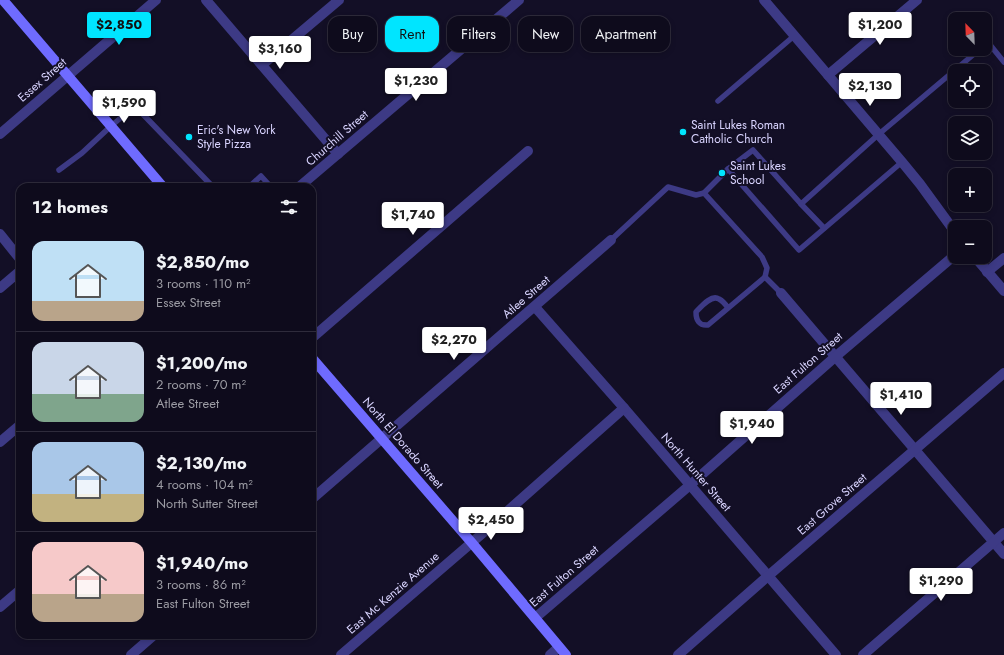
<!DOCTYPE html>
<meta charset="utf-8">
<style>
body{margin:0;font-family:Jost,sans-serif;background:#171425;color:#f1f3f6;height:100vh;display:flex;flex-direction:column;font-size:15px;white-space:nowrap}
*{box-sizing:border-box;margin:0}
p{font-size:13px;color:#9b9ba3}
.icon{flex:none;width:22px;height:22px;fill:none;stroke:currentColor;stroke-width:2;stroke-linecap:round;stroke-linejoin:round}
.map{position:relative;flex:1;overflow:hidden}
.sheet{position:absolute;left:16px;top:183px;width:300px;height:456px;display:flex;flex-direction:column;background:#0e0b1c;border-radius:12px;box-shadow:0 2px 6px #0003,0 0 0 1px #2e2b3b}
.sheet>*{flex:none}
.banner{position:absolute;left:328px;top:16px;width:380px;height:36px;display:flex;gap:8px}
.needle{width:26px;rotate:337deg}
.controls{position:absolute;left:948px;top:12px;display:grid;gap:8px}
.controls a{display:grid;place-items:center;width:44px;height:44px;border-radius:8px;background:#0e0b1c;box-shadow:0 2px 6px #0003,0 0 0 1px #2e2b3b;font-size:20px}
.price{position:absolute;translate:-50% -34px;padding:0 9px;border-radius:4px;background:#fff;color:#222;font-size:13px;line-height:26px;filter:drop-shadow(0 1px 2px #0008)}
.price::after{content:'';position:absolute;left:50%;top:24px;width:12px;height:9px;margin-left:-6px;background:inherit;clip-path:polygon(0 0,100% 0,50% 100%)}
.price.selected{background:#00e5ff;color:#111}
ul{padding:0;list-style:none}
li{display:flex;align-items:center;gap:12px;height:100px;padding:0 16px}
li+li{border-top:1px solid #2e2b3b}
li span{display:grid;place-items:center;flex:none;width:112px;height:80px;border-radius:12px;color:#555}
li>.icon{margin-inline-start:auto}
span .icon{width:48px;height:48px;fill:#fffc;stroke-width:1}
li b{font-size:17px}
h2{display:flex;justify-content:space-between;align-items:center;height:48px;padding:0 16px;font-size:17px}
.chip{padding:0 14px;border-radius:12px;background:#0e0b1c;box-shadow:0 2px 6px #0003,0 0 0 1px #2e2b3b;font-size:14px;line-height:36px}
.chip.selected{background:#00e5ff;color:#111}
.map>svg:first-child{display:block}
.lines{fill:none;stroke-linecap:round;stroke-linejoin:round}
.service{stroke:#3d3a85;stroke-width:5.5}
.minor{stroke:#3d3a85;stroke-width:10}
.secondary{stroke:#6f6bff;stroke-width:10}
.poi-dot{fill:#00e5ff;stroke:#130f26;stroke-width:1.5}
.labels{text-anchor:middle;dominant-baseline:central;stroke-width:4;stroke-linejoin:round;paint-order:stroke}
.street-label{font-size:12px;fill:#d9d4ff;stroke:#130f26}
.poi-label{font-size:12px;fill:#d9d4ff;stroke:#130f26;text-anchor:start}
</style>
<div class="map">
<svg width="1004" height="655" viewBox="0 0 1004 655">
<rect width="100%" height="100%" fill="#130f26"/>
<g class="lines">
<g class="service">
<path d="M985 46H991L1004 62"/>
<path d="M718 101 794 36"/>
<path d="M728 169 753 150 801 204 879 134 980 49"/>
<path d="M59 170 82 153 111 126 135 106 213 187"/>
<path d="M249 187 261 176 271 187"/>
<path d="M704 193 762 257 767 268 765 277 708 325C699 326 696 320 696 312 701 307 711 294 719 299 723 301 726 305 728 308"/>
<path d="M801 204 824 228"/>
<path d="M611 240 668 187 696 195 704 193 728 169 799 250 902 162"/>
<path d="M765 277 781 293"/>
</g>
<g class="minor">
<path d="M206 0 338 154"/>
<path d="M764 0 902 162 920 184 955 232"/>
<path d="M262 65 339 0"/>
<path d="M828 75 917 0"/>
<path d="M0 134 156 0"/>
<path d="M299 187 519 0"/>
<path d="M0 234 20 259"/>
<path d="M975 257 1004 291"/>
<path d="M987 272 1004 258"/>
<path d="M0 288 20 271"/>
<path d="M781 293 1004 554"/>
<path d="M535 307 624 408 836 655"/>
<path d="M312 338 528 151"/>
<path d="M0 442 20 425"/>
<path d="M312 499 611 240"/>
<path d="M0 607 20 590"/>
<path d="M535 618 690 485 835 357 955 255"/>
<path d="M131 655 154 635"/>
<path d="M341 655 484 532 624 408"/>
<path d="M550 655 559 647"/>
<path d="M678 655 768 576 1004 373"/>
<path d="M863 655 1004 533"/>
</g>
<g class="secondary">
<path d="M3 0 163 187"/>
<path d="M312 358 472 543 566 655"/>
</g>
</g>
<g class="poi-dot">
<circle cx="683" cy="132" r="4"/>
<circle cx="189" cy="137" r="4"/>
<circle cx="722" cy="173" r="4"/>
</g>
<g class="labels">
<g class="street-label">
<text transform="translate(42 80) rotate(-41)">Essex Street</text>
<text transform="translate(337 138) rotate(-41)">Churchill Street</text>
<text transform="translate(526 297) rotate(-41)">Atlee Street</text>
<text transform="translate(808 363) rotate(-41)">East Fulton Street</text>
<text transform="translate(403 443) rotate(49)">North El Dorado Street</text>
<text transform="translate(696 472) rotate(49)">North Hunter Street</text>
<text transform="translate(832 504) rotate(-41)">East Grove Street</text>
<text transform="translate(564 576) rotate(-41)">East Fulton Street</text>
<text transform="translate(393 593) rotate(-41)">East Mc Kenzie Avenue</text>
</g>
<g class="poi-label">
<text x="691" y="125">Saint Lukes Roman<tspan x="691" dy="14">Catholic Church</tspan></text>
<text x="197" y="130">Eric's New York<tspan x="197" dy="14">Style Pizza</tspan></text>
<text x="730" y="166">Saint Lukes<tspan x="730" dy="14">School</tspan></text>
</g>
</g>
</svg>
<div class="controls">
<a><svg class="needle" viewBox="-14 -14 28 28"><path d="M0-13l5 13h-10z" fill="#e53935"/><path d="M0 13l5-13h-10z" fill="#9b9ba3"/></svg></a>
<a><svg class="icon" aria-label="locate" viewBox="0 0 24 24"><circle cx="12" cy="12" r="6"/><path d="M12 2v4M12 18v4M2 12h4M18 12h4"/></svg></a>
<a><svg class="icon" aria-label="layers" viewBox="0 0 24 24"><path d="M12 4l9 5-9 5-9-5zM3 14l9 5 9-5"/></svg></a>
<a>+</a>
<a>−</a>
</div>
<b class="price selected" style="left:119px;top:46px">$2,850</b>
<b class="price" style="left:880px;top:46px">$1,200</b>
<b class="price" style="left:280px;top:70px">$3,160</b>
<b class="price" style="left:416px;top:102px">$1,230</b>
<b class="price" style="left:870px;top:107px">$2,130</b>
<b class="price" style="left:124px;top:124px">$1,590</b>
<b class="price" style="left:413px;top:236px">$1,740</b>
<b class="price" style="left:454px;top:361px">$2,270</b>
<b class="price" style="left:901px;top:416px">$1,410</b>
<b class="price" style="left:752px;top:445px">$1,940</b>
<b class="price" style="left:491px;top:541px">$2,450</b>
<b class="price" style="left:941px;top:602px">$1,290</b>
<div class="banner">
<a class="chip">Buy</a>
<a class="chip selected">Rent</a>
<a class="chip">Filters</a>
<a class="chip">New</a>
<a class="chip">Apartment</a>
</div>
<section class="sheet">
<h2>12 homes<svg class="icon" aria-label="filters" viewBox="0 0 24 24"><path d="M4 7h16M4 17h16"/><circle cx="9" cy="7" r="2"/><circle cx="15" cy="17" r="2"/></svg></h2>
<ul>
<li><span style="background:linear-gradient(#bfe0f5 75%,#b9a48a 0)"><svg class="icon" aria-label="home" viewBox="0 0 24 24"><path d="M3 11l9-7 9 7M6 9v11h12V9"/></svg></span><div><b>$2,850/mo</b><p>3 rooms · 110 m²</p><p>Essex Street</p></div></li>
<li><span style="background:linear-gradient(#c9d6e8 65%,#7fa58c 0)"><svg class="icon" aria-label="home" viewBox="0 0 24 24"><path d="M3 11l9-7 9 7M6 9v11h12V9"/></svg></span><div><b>$1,200/mo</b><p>2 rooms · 70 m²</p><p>Atlee Street</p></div></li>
<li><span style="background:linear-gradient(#a9c7e8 65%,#c2b280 0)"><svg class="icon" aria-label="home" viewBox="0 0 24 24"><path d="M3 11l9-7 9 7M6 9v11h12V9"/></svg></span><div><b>$2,130/mo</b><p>4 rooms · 104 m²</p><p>North Sutter Street</p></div></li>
<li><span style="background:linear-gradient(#f6c9c9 65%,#b9a48a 0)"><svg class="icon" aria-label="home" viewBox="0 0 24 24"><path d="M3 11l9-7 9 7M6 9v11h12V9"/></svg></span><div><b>$1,940/mo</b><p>3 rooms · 86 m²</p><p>East Fulton Street</p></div></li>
</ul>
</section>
</div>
